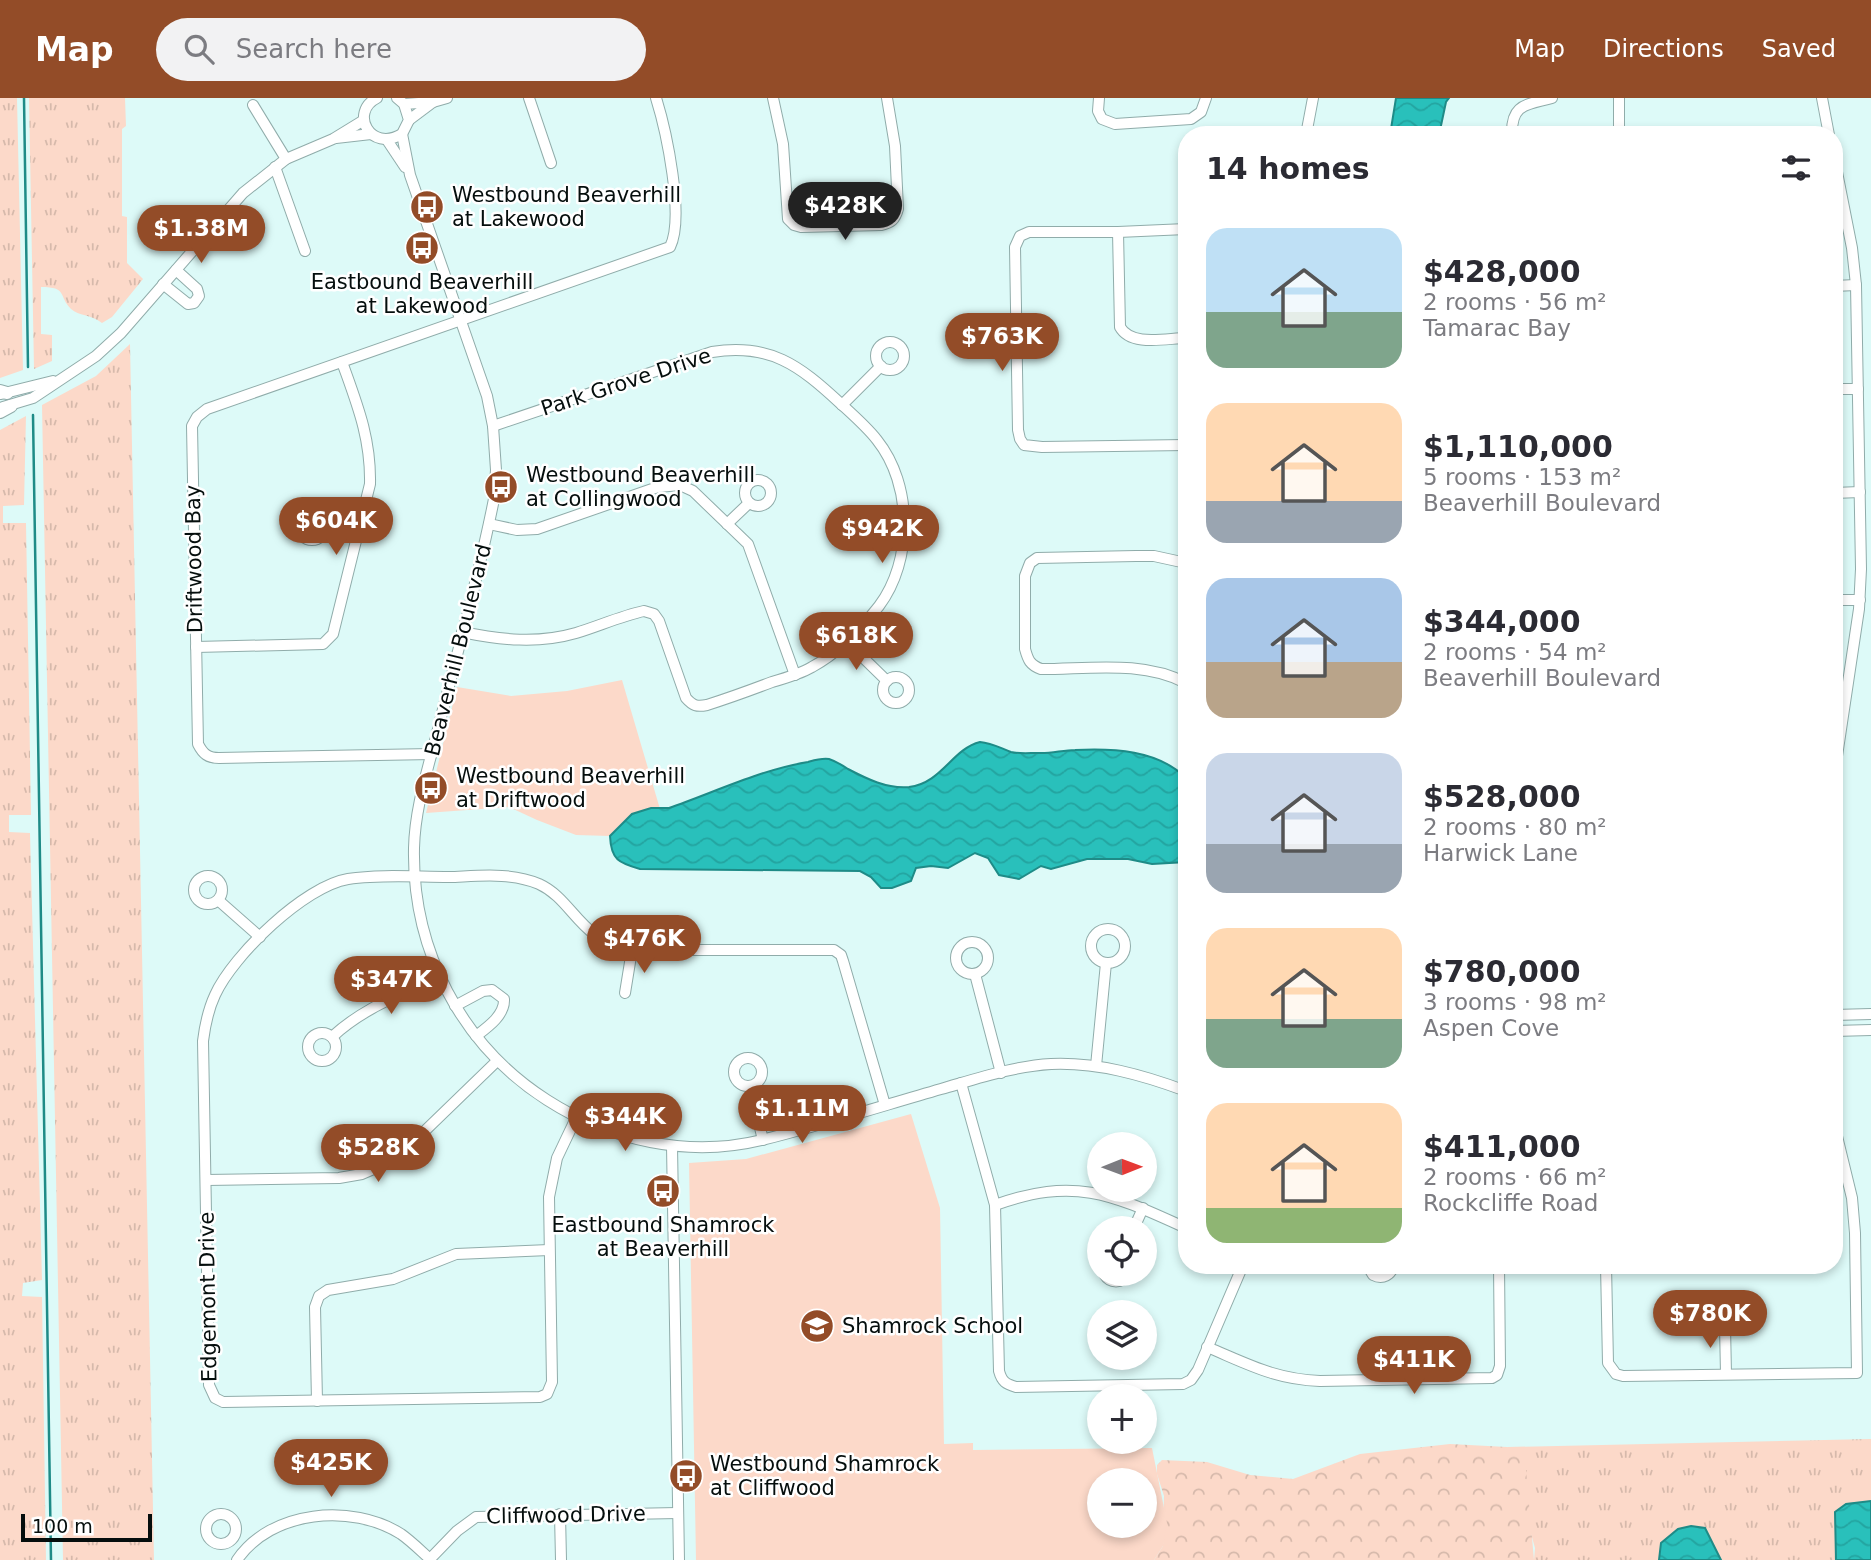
<!DOCTYPE html>
<meta charset="utf-8">
<style>
body{margin:0;font-family:"DejaVu Sans",sans-serif;background:#f2f2f3;color:#2b2b33;height:100vh;display:flex;flex-direction:column;font-size:26px;white-space:nowrap}
*{box-sizing:border-box;margin:0}
p{font-size:23px;color:#7c7c81}
.icon{flex:none;width:38px;height:38px;fill:none;stroke:currentColor;stroke-width:2;stroke-linecap:round;stroke-linejoin:round}
.map{position:relative;flex:1;overflow:hidden}
.sheet{position:absolute;left:1178px;top:28px;width:665px;height:1148px;display:flex;flex-direction:column;background:#fff;border-radius:28px;box-shadow:0 4px 10px #0003}
.sheet>*{flex:none}
.needle{width:46px;rotate:89deg}
.controls{position:absolute;left:1087px;top:1034px;display:grid;gap:14px}
.controls a{display:grid;place-items:center;width:70px;height:70px;border-radius:50%;background:#fff;box-shadow:0 4px 10px #0003;font-size:35px}
.scale{position:absolute;left:21px;bottom:18px;width:131px;box-sizing:border-box;padding-left:7px;border:4px solid #050e0d;border-top:0;font-size:19px;line-height:24px;white-space:nowrap;color:#050e0d;-webkit-text-stroke:5px #fff;paint-order:stroke}
.price{position:absolute;translate:-50% -60px;padding:0 16px;border-radius:24px;background:#934c28;color:#fff;font-size:23px;line-height:46px;filter:drop-shadow(0 2px 4px #0008)}
.price::after{content:'';position:absolute;left:50%;top:42px;width:21px;height:16px;margin-left:-10px;background:inherit;clip-path:polygon(0 0,100% 0,50% 100%)}
.price.current{background:#222;color:#fff}
ul{padding:0;list-style:none}
li{display:flex;align-items:center;gap:21px;height:175px;padding:0 28px}
li span{display:grid;place-items:center;flex:none;width:196px;height:140px;border-radius:21px;color:#555}
li>.icon{margin-inline-start:auto}
span .icon{width:84px;height:84px;fill:#fffc;stroke-width:1}
li b{font-size:30px}
h2{display:flex;justify-content:space-between;align-items:center;height:84px;padding:0 28px;font-size:30px}
header{display:flex;align-items:center;gap:42px;box-sizing:border-box;height:98px;padding:0 35px;background:#934c28;color:#fff}
header strong{font-size:33px}
nav{display:flex;gap:38px;margin-inline-start:auto;font-size:24px}
.search{width:490px;height:63px;background:#f2f2f3;display:flex;align-items:center;gap:18px;box-sizing:border-box;padding:0 24px;border-radius:38px;color:#7c7c81;font-size:26px}
.map>svg:first-child{display:block}
.grass{fill:url(#grass-tufts)}
.forest{fill:url(#forest-crowns)}
.park{fill:#fcd9c9;fill-rule:evenodd}
.water{fill:url(#water-waves);stroke:#1e8b87;stroke-width:2}
.lines{fill:none;stroke-linecap:round;stroke-linejoin:round}
.stream{stroke:#1e8b87;stroke-width:2.5}
.minor-casing{stroke:#90acaa;stroke-width:12}
.major-casing{stroke:#90acaa;stroke-width:14}
.minor{stroke:#fff;stroke-width:10}
.major{stroke:#fff;stroke-width:12}
.labels{text-anchor:middle;dominant-baseline:central;stroke-width:5;stroke-linejoin:round;paint-order:stroke}
.poi-label{font-size:21px;fill:#050e0d;stroke:#fff;text-anchor:start}
.street-label{font-size:21px;fill:#050e0d;stroke:#fff}
</style>
<header>
<strong>Map</strong>
<div class="search"><svg class="icon" aria-label="search" viewBox="0 0 24 24"><circle cx="10" cy="10" r="6"/><path d="M15 15l6 6"/></svg>Search here</div>
<nav><a>Map</a><a>Directions</a><a>Saved</a></nav>
</header>
<div class="map">
<svg width="1871" height="1462" viewBox="0 0 1871 1462">
<defs>
<pattern id="grass-tufts" width="24" height="20" patternUnits="userSpaceOnUse" patternTransform="scale(1.75)"><rect width="24" height="20" fill="#fcd9c9"/><path d="M3 7l-1-3M5 7V3M7 7l1-3M15 17l-1-3M17 17v-4M19 17l1-3" fill="none" stroke="#d6b9ab"/></pattern>
<pattern id="forest-crowns" width="20" height="18" patternUnits="userSpaceOnUse" patternTransform="scale(1.75)"><rect width="20" height="18" fill="#fcd9c9"/><path d="M2 6a3 3 0 1 1 6 0M12 15a3 3 0 1 1 6 0" fill="none" stroke="#d6b9ab"/></pattern>
<pattern id="water-waves" width="16" height="10" patternUnits="userSpaceOnUse" patternTransform="scale(1.75)"><rect width="16" height="10" fill="#29c0bb"/><path d="M0 5q4-4 8 0t8 0" fill="none" stroke="#23a4a0"/></pattern>
</defs>
<rect width="100%" height="100%" fill="#ddfaf8"/>
<g class="grass">
<path d="M0 0H17L23 272 0 280Z"/>
<path d="M29 0H125L126 28 122 31V118L127 119V165L143 181 112 219 102 225C90 216 79 218 71 211 58 198 68 189 41 189V236L52 237V263L34 271Z"/>
<path d="M130 246 154 1462H63L42 307 96 278Z"/>
<path d="M26 318 24 407 3 408V425H26L31 717H9V734L30 735 42 1182 23 1185 22 1198 42 1199 46 1462H0V332Z"/>
<path d="M1871 1341V1462H1534L1535 1450 1507 1349Z"/>
</g>
<path class="forest" d="M1450 1346 1507 1349 1525 1361 1534 1462H1154L1163 1448 1164 1398 1157 1376V1367L1162 1362 1207 1364 1250 1377 1293 1381 1360 1356Z"/>
<g class="park">
<path d="M622 582 660 711C639 708 622 723 610 738L576 737 537 722 509 709 426 715 457 589 511 598 567 593Z"/>
<path d="M911 1016 940 1110 944 1346 973 1345V1352L1152 1350 1167 1425 1163 1448 1154 1462H696L689 1065 746 1061ZM1144 1382V1428H1099V1382Z"/>
</g>
<g class="water">
<path d="M1396 0H1449L1446 4 1439 37H1390Z"/>
<path d="M980 644C992 645 1000 650 1011 654 1018 656 1029 655 1038 655 1050 656 1063 652 1075 652 1113 650 1158 652 1186 680V764L1152 766 1128 761H1087L1051 771 1041 768 1019 781 999 777 988 760 975 755 948 770 931 768 916 770 911 783 892 790H881L871 779 860 773 640 771C619 765 611 762 610 738L632 716 651 710H669C715 694 760 672 808 664 815 662 821 660 829 661 835 663 842 667 848 671 867 681 887 691 909 689 942 685 952 651 980 644Z"/>
<path d="M1871 1403V1462H1836L1835 1414 1846 1406Z"/>
<path d="M1691 1428 1705 1430 1721 1462H1659L1661 1445 1678 1431Z"/>
</g>
<g class="lines">
<g class="stream">
<path d="M24 0 28 269"/>
<path d="M33 317 51 1462"/>
</g>
<g class="minor-casing">
<g id="minor">
<path d="M377 0C349 14 370 55 402 36L409 22 404 6 397 0"/>
<path d="M529 0 551 65"/>
<path d="M773 0 783 46 788 121 794 127 801 129 881 127C891 125 895 122 898 111L895 48 887 0"/>
<path d="M1099 0 1098 13 1102 21 1115 26 1191 21 1201 14 1206 0"/>
<path d="M1619 0V37"/>
<path d="M1822 0 1829 37"/>
<path d="M404 6 433 4 447 0"/>
<path d="M253 7 286 61"/>
<path d="M409 22 433 4"/>
<path d="M402 36 410 77 487 298 493 328 496 372 494 401C479 477 458 552 439 627 429 668 415 708 414 750 412 852 461 947 547 1002 611 1043 688 1060 762 1042 822 1027 882 1008 941 991 976 981 1014 968 1051 966 1097 964 1143 977 1186 993"/>
<path d="M1306 37 1313 0"/>
<path d="M1512 37C1511 5 1527 7 1552 0"/>
<path d="M336 40 371 36"/>
<path d="M387 42 405 69"/>
<path d="M1834 59 1852 150 1856 187 1861 471 1859 511 1834 678"/>
<path d="M275 69 305 153"/>
<path d="M1186 131 1118 134H1029L1020 138 1015 149 1018 332 1020 341 1024 347 1042 349 1186 347"/>
<path d="M1118 134 1120 229C1131 249 1167 240 1186 240"/>
<path d="M163 186 188 206 194 205 199 198 197 191 176 172"/>
<path d="M1834 188 1856 187"/>
<circle cx="890" cy="258" r="14"/>
<path d="M1834 291H1858"/>
<path d="M1 296 53 283"/>
<path d="M842 307 881 268"/>
<path d="M3 309 33 300 96 258 121 235 243 95 286 61 333 41 364 22"/>
<circle cx="758" cy="395" r="13"/>
<path d="M1834 395 1860 394"/>
<circle cx="312" cy="429" r="13"/>
<path d="M489 426 517 432 537 431 658 389 680 387 693 393 748 446 795 577"/>
<path d="M727 426 749 405"/>
<path d="M325 432 357 439"/>
<path d="M1186 465 1154 458H1136L1037 460 1030 465 1025 478V551C1028 562 1030 567 1041 571 1089 571 1143 562 1186 585"/>
<path d="M1834 502H1860"/>
<path d="M462 534C501 542 538 546 576 535 599 528 621 518 644 513L654 516 659 523 686 600C693 608 697 609 707 607 729 600 751 592 772 584 786 580 800 576 812 569 838 555 861 531 879 508 913 463 913 387 877 342 867 329 852 316 840 305 799 267 770 245 712 254L493 328"/>
<path d="M846 543 887 583"/>
<path d="M196 549 323 546 333 536 370 386C371 340 357 306 342 264"/>
<circle cx="896" cy="592" r="13"/>
<path d="M432 656 219 660C208 660 203 656 198 646L192 328 197 319 207 311 670 149C685 119 666 32 656 0"/>
<circle cx="208" cy="792" r="14"/>
<path d="M218 802 260 839"/>
<circle cx="1108" cy="848" r="17"/>
<circle cx="972" cy="860" r="16"/>
<path d="M975 876 1001 975"/>
<path d="M625 895 632 852"/>
<path d="M455 908 483 893 492 892 504 901C505 917 488 929 476 938"/>
<path d="M1834 917 1871 916"/>
<path d="M1834 933 1871 932"/>
<circle cx="322" cy="949" r="14"/>
<path d="M332 939C363 910 400 897 438 879"/>
<circle cx="748" cy="974" r="14"/>
<path d="M1096 968 1106 865"/>
<path d="M961 985 995 1107 999 1273C1002 1284 1006 1286 1016 1289L1183 1286 1191 1282 1198 1272 1243 1167"/>
<path d="M750 988 763 1042"/>
<path d="M576 1020 557 1060 549 1099 552 1284 547 1296 540 1299 223 1304 215 1300 209 1287 203 943C205 927 208 912 215 897 233 857 305 788 348 781 381 776 416 779 449 779 479 778 511 774 539 786 563 797 573 820 594 836 605 844 618 848 632 852H834L841 857 843 863 885 1007"/>
<path d="M672 1048 679 1462"/>
<path d="M206 1082 339 1080 362 1076 383 1067 403 1054 497 963"/>
<path d="M995 1107C1076 1078 1113 1097 1186 1130"/>
<path d="M1134 1130 1143 1110"/>
<path d="M1367 1167 1373 1177C1383 1182 1391 1177 1394 1167"/>
<path d="M1606 1167 1608 1265 1616 1276 1623 1278 1857 1275 1855 1135 1852 1100 1834 1026"/>
<path d="M1104 1176C1110 1186 1122 1186 1128 1176"/>
<circle cx="1725" cy="1215" r="13"/>
<path d="M1725 1228 1726 1276"/>
<path d="M1207 1249C1248 1266 1274 1281 1320 1283L1492 1280 1497 1277 1500 1268 1499 1167"/>
<path d="M317 1303 315 1209 319 1198 328 1192 393 1181 456 1156 549 1152"/>
<circle cx="221" cy="1431" r="15"/>
<path d="M560 1416 561 1462"/>
<path d="M237 1462C271 1412 352 1405 401 1436 411 1443 421 1453 430 1461"/>
<path d="M429 1462 457 1433 476 1419 678 1415"/>
</g>
</g>
<g class="major-casing">
<g id="major">
<path d="M0 293 7 295"/>
<path d="M0 314 11 308"/>
</g>
</g>
<use href="#minor" class="minor"/>
<use href="#major" class="major"/>
</g>
<defs>
<g id="bus-disc" transform="scale(1.75)"><circle r="9.5" fill="#934c28" stroke="#fff"/><path d="M-5-6H5V4H4V6H2V4H-2V6H-4V4H-5ZM-3.5-4V0h7V-4ZM-3.5 1.2v1.5H-2V1.2ZM2 1.2v1.5H3.5V1.2Z" fill="#fff"/></g>
<g id="school-disc" transform="scale(1.75)"><circle r="9.5" fill="#934c28" stroke="#fff"/><path d="M0-5L7-2L0 1L-7-2ZM-4 1L0 2.5L4 1V4Q0 6-4 4Z" fill="#fff"/></g>
</defs>
<g fill-rule="evenodd">
<use href="#bus-disc" x="427" y="109"/>
<use href="#bus-disc" x="422" y="150"/>
<use href="#bus-disc" x="501" y="389"/>
<use href="#bus-disc" x="431" y="690"/>
<use href="#bus-disc" x="663" y="1093"/>
<use href="#school-disc" x="817" y="1228"/>
<use href="#bus-disc" x="686" y="1378"/>
</g>
<g class="labels">
<g class="poi-label">
<text x="452" y="97">Westbound Beaverhill<tspan x="452" dy="24">at Lakewood</tspan></text>
<text x="422" y="184" text-anchor="middle">Eastbound Beaverhill<tspan x="422" dy="24">at Lakewood</tspan></text>
<text x="526" y="377">Westbound Beaverhill<tspan x="526" dy="24">at Collingwood</tspan></text>
<text x="456" y="678">Westbound Beaverhill<tspan x="456" dy="24">at Driftwood</tspan></text>
<text x="663" y="1127" text-anchor="middle">Eastbound Shamrock<tspan x="663" dy="24">at Beaverhill</tspan></text>
<text x="842" y="1228">Shamrock School</text>
<text x="710" y="1366">Westbound Shamrock<tspan x="710" dy="24">at Cliffwood</tspan></text>
</g>
<g class="street-label">
<text transform="translate(626 284) rotate(-18)">Park Grove Drive</text>
<text transform="translate(194 461) rotate(-91)">Driftwood Bay</text>
<text transform="translate(458 552) rotate(-76)">Beaverhill Boulevard</text>
<text transform="translate(208 1199) rotate(-91)">Edgemont Drive</text>
<text transform="translate(566 1417) rotate(-1)">Cliffwood Drive</text>
</g>
</g>
</svg>
<div class="controls">
<a><svg class="needle" viewBox="-14 -14 28 28"><path d="M0-13l5 13h-10z" fill="#e53935"/><path d="M0 13l5-13h-10z" fill="#7c7c81"/></svg></a>
<a><svg class="icon" aria-label="locate" viewBox="0 0 24 24"><circle cx="12" cy="12" r="6"/><path d="M12 2v4M12 18v4M2 12h4M18 12h4"/></svg></a>
<a><svg class="icon" aria-label="layers" viewBox="0 0 24 24"><path d="M12 4l9 5-9 5-9-5zM3 14l9 5 9-5"/></svg></a>
<a>+</a>
<a>−</a>
</div>
<div class="scale">100 m</div>
<b class="price current" style="left:845px;top:144px">$428K</b>
<b class="price" style="left:201px;top:167px">$1.38M</b>
<b class="price" style="left:1002px;top:275px">$763K</b>
<b class="price" style="left:336px;top:459px">$604K</b>
<b class="price" style="left:882px;top:467px">$942K</b>
<b class="price" style="left:856px;top:574px">$618K</b>
<b class="price" style="left:644px;top:877px">$476K</b>
<b class="price" style="left:391px;top:918px">$347K</b>
<b class="price" style="left:802px;top:1047px">$1.11M</b>
<b class="price" style="left:625px;top:1055px">$344K</b>
<b class="price" style="left:378px;top:1086px">$528K</b>
<b class="price" style="left:1710px;top:1252px">$780K</b>
<b class="price" style="left:1414px;top:1298px">$411K</b>
<b class="price" style="left:331px;top:1401px">$425K</b>
<section class="sheet">
<h2>14 homes<svg class="icon" aria-label="filters" viewBox="0 0 24 24"><path d="M4 7h16M4 17h16"/><circle cx="9" cy="7" r="2"/><circle cx="15" cy="17" r="2"/></svg></h2>
<ul>
<li><span style="background:linear-gradient(#bfe0f5 60%,#7fa58c 0)"><svg class="icon" aria-label="home" viewBox="0 0 24 24"><path d="M3 11l9-7 9 7M6 9v11h12V9"/></svg></span><div><b>$428,000</b><p>2 rooms · 56 m²</p><p>Tamarac Bay</p></div></li>
<li><span style="background:linear-gradient(#ffd9b3 70%,#9aa5b1 0)"><svg class="icon" aria-label="home" viewBox="0 0 24 24"><path d="M3 11l9-7 9 7M6 9v11h12V9"/></svg></span><div><b>$1,110,000</b><p>5 rooms · 153 m²</p><p>Beaverhill Boulevard</p></div></li>
<li><span style="background:linear-gradient(#a9c7e8 60%,#b9a48a 0)"><svg class="icon" aria-label="home" viewBox="0 0 24 24"><path d="M3 11l9-7 9 7M6 9v11h12V9"/></svg></span><div><b>$344,000</b><p>2 rooms · 54 m²</p><p>Beaverhill Boulevard</p></div></li>
<li><span style="background:linear-gradient(#c9d6e8 65%,#9aa5b1 0)"><svg class="icon" aria-label="home" viewBox="0 0 24 24"><path d="M3 11l9-7 9 7M6 9v11h12V9"/></svg></span><div><b>$528,000</b><p>2 rooms · 80 m²</p><p>Harwick Lane</p></div></li>
<li><span style="background:linear-gradient(#ffd9b3 65%,#7fa58c 0)"><svg class="icon" aria-label="home" viewBox="0 0 24 24"><path d="M3 11l9-7 9 7M6 9v11h12V9"/></svg></span><div><b>$780,000</b><p>3 rooms · 98 m²</p><p>Aspen Cove</p></div></li>
<li><span style="background:linear-gradient(#ffd9b3 75%,#8fb573 0)"><svg class="icon" aria-label="home" viewBox="0 0 24 24"><path d="M3 11l9-7 9 7M6 9v11h12V9"/></svg></span><div><b>$411,000</b><p>2 rooms · 66 m²</p><p>Rockcliffe Road</p></div></li>
</ul>
</section>
</div>
